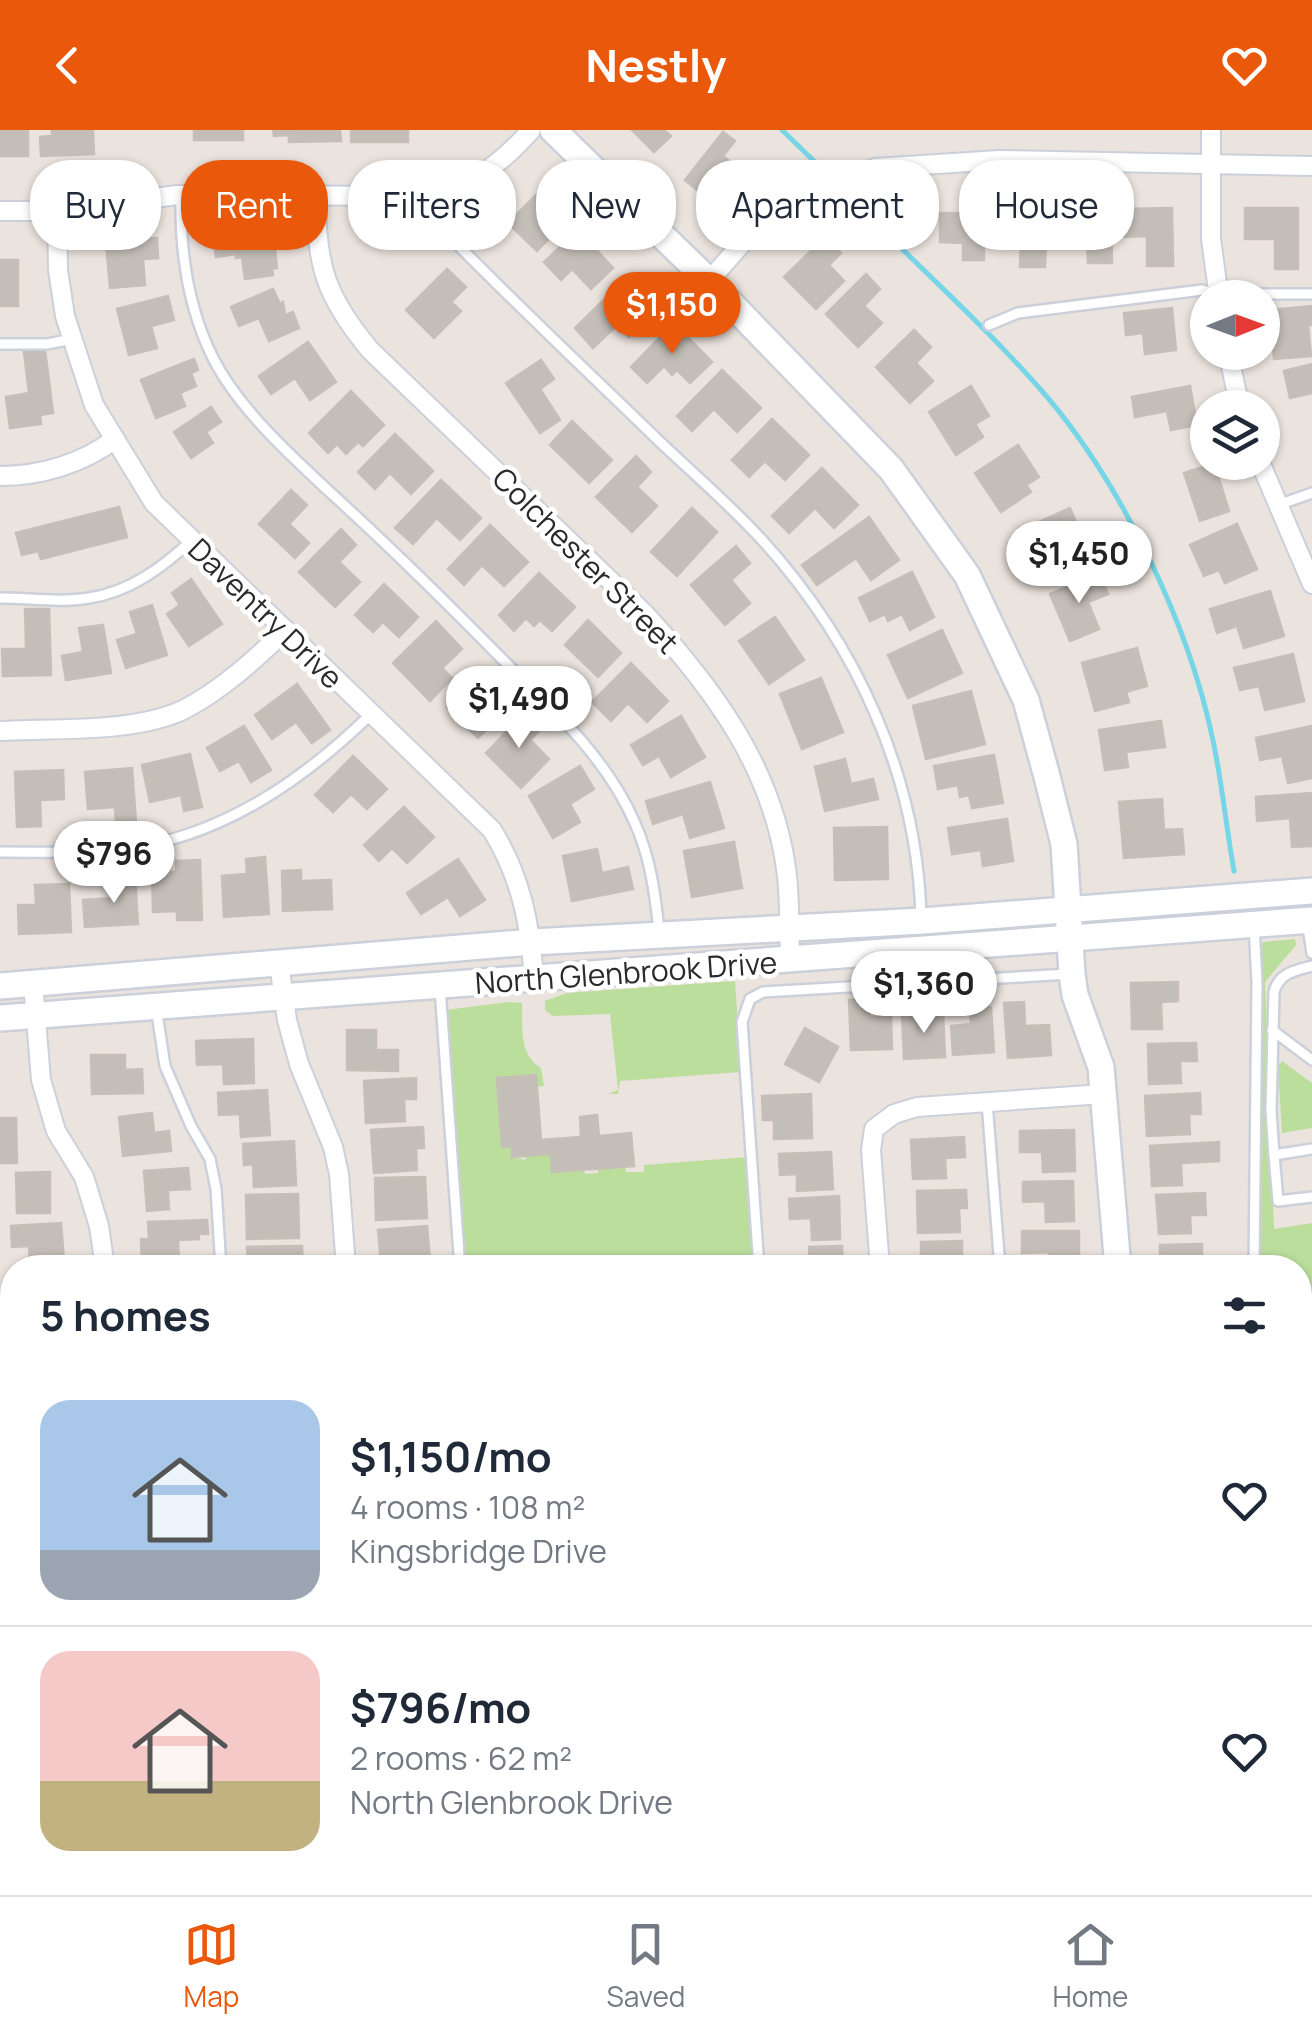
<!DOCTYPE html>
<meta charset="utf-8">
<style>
body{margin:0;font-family:Manrope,sans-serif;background:#f6f6f7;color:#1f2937;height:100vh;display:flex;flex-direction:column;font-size:38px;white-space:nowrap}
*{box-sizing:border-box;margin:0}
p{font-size:32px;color:#747a83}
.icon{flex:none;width:55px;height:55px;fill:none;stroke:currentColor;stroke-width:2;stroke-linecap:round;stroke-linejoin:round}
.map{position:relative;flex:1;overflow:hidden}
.side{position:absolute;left:0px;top:1125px;width:1312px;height:640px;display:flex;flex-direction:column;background:#fff;border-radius:40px 40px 0 0;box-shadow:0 2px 8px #0004}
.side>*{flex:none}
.banner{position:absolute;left:30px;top:30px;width:1252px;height:90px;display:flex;gap:20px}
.needle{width:65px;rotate:89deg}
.fabs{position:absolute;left:1190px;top:150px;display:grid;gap:20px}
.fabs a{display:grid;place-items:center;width:90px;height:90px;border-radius:50%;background:#fff;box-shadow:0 2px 8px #0004;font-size:50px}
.price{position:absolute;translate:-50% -85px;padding:0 22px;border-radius:35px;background:#fff;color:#222;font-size:32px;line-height:65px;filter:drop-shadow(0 2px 5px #0008)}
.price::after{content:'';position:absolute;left:50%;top:60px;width:30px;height:22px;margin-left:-15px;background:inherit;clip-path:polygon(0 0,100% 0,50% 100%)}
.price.active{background:#ea580c;color:#fff}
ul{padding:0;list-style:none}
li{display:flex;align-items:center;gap:30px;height:250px;padding:0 40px}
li+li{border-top:2px solid #e0e1e3}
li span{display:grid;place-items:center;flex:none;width:280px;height:200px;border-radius:30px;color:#555}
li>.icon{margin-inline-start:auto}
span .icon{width:120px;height:120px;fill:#fffc;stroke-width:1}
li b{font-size:42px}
h2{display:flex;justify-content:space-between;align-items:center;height:120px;padding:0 40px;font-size:42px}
.chip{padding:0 35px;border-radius:40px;background:#fff;box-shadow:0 2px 8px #0004;font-size:35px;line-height:90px}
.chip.active{background:#ea580c;color:#fff}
header{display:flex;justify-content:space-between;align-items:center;height:130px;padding:0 40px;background:#ea580c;color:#fff;font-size:45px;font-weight:700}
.dock{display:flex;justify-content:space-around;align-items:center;height:140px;border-top:2px solid #e0e1e3;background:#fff;font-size:28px;color:#747a83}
.dock a{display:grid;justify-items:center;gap:5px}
.dock .active{color:#ea580c}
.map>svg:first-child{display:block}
.green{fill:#bbde9d}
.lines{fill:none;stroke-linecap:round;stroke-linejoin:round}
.stream{stroke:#76d6e7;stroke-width:5}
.building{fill:#c4beb8;stroke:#c6bfb7;stroke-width:2.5}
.lane-casing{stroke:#cbd0db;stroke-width:14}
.street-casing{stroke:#cbd0db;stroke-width:22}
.secondary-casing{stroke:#cbd0db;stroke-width:30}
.lane{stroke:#fff;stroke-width:9}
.street{stroke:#fff;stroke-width:18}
.secondary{stroke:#fff;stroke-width:25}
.labels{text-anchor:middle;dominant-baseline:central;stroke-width:9;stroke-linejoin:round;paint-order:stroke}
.street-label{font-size:30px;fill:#2a2a2a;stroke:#fff}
</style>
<header><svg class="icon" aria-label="back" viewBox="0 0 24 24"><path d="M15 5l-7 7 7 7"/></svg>Nestly<svg class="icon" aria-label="heart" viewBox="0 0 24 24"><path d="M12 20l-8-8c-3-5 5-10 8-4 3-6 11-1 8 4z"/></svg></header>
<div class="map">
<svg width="1312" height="1765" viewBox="0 0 1312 1765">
<rect width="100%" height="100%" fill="#ebe3dd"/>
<g class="green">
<path d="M1295 809 1296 815 1265 852 1274 1099 1312 1093V1184L1300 1167V1138H1260L1261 817 1263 812Z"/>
<path d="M735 851 741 942 620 951 618 964H608L618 960 610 884 553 886 545 880V871L567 863Z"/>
<path d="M511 872 522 873C523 896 518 924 541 938L544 956 537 957 535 945 497 948 513 1027 525 1030 526 1026 551 1024 552 1042 584 1040 585 1044 598 1043V1039L625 1037 626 1042H644V1035L748 1027 755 1137H464L448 929V890L445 889V880Z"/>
<path d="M1282 931 1312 953V998L1282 1003 1278 937Z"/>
</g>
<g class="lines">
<g class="stream">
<path d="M782 0 815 32"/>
<path d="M851 68C916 135 987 197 1048 268 1122 356 1188 493 1212 606 1222 651 1226 696 1234 741"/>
<path d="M1270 1137V1138"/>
<path d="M1300 1189 1312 1200"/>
</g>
</g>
<g class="building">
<rect x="0" y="0" width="28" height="26"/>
<path d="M52 0H93L94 24 41 26 40 7 52 6Z"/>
<rect x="194" y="0" width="49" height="10"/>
<path d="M273 0H340L341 11 289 12V5L274 6Z"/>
<rect x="351" y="0" width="57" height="12"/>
<path d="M632 0H664L671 6 654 22Z"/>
<path d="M723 2 735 11 723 26 741 40 714 74 685 50Z"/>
<path d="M537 64 566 91 537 121 508 93Z"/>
<path d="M1172 78 1173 136H1147V106L1123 107V79Z"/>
<path d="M1245 78H1298V139H1275V109H1245Z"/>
<path d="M940 83H984V130H963V113L940 112Z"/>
<path d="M997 85 1047 86 1045 137H1020L1021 108 996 107Z"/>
<path d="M1067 85H1111L1112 133H1088L1087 107H1068Z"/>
<path d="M267 99 270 119H275L277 138 272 139 273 145 245 149 242 127 236 128V124L216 127 213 107Z"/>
<path d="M578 100 613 138 591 159 572 139 561 150 544 132Z"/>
<path d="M825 107 841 123 829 135 844 151 816 179 784 147Z"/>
<path d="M157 108 158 128 143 129 145 155 110 158 106 112Z"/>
<rect x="0" y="130" width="18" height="46"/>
<path d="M447 139 466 157 451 172 461 181 434 208 406 180Z"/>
<path d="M866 144 880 159 864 176 882 193 858 217 826 184Z"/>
<path d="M621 153 634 166 639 162 656 180 629 207 617 195 593 218 575 198Z"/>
<path d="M273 159 280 174 283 172 285 185 293 182 299 198 269 211 259 188 239 196 231 177Z"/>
<path d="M168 166 174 190 151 196 157 218 129 225 117 179Z"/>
<path d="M1312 176V195H1308L1311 226 1274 229 1270 180Z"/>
<path d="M1172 178 1176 220 1145 224 1143 203 1126 205 1124 183Z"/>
<path d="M674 193 712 232 690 253 677 240 672 245 664 236 647 253 631 237Z"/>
<path d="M914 200 931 217 916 233 933 251 910 273 876 237Z"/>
<path d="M308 212 336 252 310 270 295 248 271 264 259 246Z"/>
<path d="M45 220 53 283 40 285 41 294 10 298 6 267 29 263 24 222Z"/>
<path d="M194 229 198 240 191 243 196 256 180 263 185 276 156 288 141 250Z"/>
<path d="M541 230 554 249 540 259 560 290 540 303 506 253Z"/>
<path d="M1312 234V263L1290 268 1284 241Z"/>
<path d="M722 240 761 278 737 302 714 279 692 301 677 286Z"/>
<path d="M971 256 989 286 975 294 983 307 956 325 929 282Z"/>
<path d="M1190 256 1197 295 1171 300 1167 281 1135 287 1132 267Z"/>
<path d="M351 261 384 295 363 316 358 312 346 324 337 314 328 323 309 303Z"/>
<path d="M211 277 221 292 206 302 213 313 191 328 174 302Z"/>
<path d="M772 289 809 325 785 350 765 331 749 347 732 330Z"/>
<path d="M572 291 612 330 589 353 550 315Z"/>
<path d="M395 304 433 341 411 364 390 343 375 359 358 342Z"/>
<path d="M1018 315 1039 347 1026 355 1031 362 1001 382 975 343Z"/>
<path d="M636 326 651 342 637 357 657 376 632 402 596 367Z"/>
<path d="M1214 333 1229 381 1200 391 1184 343Z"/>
<path d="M822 338 858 375 834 398 815 378 789 403 772 386Z"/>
<path d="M441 350 481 388 460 410 437 388 413 414 395 398Z"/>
<path d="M291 360 307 375 289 394 309 413 295 428 259 394Z"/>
<path d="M119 377 127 407 41 429 38 421 22 425 16 403Z"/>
<path d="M692 378 717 402 677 446 651 422Z"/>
<path d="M1070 378 1078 397 1055 407 1067 434 1040 447 1019 401Z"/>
<path d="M869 387 899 430 871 450 856 428 817 455 802 435Z"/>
<path d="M1237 394 1257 439 1225 453 1219 440 1204 446 1190 415Z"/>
<path d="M490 395 528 432 504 456 482 435 464 455 448 439Z"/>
<path d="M341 399 356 415 339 432 360 452 335 477 299 442Z"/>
<path d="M736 416 750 433 731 450 750 473 725 495 691 455Z"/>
<path d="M912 442 934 487 910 500 902 484 888 491 885 484 870 491 859 468Z"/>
<path d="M539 443 575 477 552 501 540 490 534 496 526 488 514 501 499 485Z"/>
<path d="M1099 444 1108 464 1088 472 1099 499 1070 511 1050 464Z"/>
<path d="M191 449 222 494 189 516 167 484 180 475 172 463Z"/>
<path d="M384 454 418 487 399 507 383 492 373 502 355 485Z"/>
<path d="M1270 461 1284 506 1244 518 1237 496 1217 503 1210 479Z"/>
<path d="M152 475 167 525 126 538 117 510 137 504 130 482Z"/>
<path d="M25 479H49L51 545 3 546 2 519H26Z"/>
<path d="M775 487 804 530 769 554 739 511Z"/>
<path d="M588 490 621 523 598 547 565 515Z"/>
<path d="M436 491 462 519 442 538 452 548 430 571 393 533Z"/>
<path d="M103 495 111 543 66 550 62 526 83 522 79 498Z"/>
<path d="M942 500 962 543 908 568 888 525Z"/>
<path d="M1137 518 1147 556 1126 562 1129 572 1095 581 1082 533Z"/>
<path d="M1293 524 1304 571 1265 580 1259 556 1240 560 1234 538Z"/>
<path d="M631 533 668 571 647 592 628 573 611 591 592 572Z"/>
<path d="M479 544 495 560 479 577 494 592 478 608 447 577Z"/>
<path d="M821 548 843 602 802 619 780 564Z"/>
<path d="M297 554 330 600 312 613 296 592 272 609 255 585Z"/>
<path d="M971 561 985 614 926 629 913 576Z"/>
<path d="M526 582 542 598 530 610 549 629 521 658 486 623Z"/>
<path d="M681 586 705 627 671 647 659 626 643 635 631 615Z"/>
<path d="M1161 591 1165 617 1126 622 1128 637 1105 640 1099 600Z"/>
<path d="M244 596 271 640 251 652 239 631 220 641 207 618Z"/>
<path d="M1311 596 1312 648 1288 653 1282 626 1260 630 1256 608Z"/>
<path d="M190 624 202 677 184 681 181 665 150 672 142 635Z"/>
<path d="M994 625 1003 673 972 678 969 665 960 667 958 655 938 659 934 636Z"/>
<path d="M353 626 387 659 367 679 351 664 333 682 315 665Z"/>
<path d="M845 629 851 654 873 649 878 669 825 681 815 637Z"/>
<path d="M580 636 594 659 570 674 580 692 553 708 529 666Z"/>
<path d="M132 638 136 692 116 694 115 677 88 679 85 642Z"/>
<path d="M63 640 64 669 40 670 41 696 17 697 15 642Z"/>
<path d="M710 652 724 698 690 708 683 684 653 694 646 671Z"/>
<path d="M1312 663V716L1292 717 1290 688 1257 691 1256 667Z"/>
<path d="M1162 669 1164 700 1182 699 1184 724 1124 728 1119 672Z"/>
<path d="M404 677 434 707 407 733 392 718 379 731 364 715Z"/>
<path d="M1007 689 1013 731 983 736 981 720 952 724 948 698Z"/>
<path d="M887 697 888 749 835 750 834 698Z"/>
<path d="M734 712 742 758 692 767 684 721Z"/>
<path d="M597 719 602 743 628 737 633 759 572 771 563 726Z"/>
<path d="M265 727 269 784 224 787 222 746 247 744 246 729Z"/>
<path d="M458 729 485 770 460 786 448 767 421 784 407 763Z"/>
<path d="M200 730 202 790H177V781L153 782 152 742H176V731Z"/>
<path d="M301 740V751L331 750 332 779 283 781 282 741Z"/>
<path d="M135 747 138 794 85 797 83 770 115 768 114 748Z"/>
<path d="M69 754 71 802 19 804 18 775H36L35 755Z"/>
<path d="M1178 852V871L1161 872 1162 899H1132L1131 853Z"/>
<path d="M849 870H869L870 887 891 886 892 919 851 920Z"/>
<path d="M1024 872 1025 896 1049 895 1051 925 1008 928 1004 873Z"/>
<path d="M991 877 994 922 953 925 951 896 971 894 970 878Z"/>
<path d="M943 884 945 927 904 929 902 886Z"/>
<path d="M805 898 838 917 819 952 785 934Z"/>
<path d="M347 900H376V920H398V941L347 940Z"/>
<path d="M253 909 254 953 224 954 223 934 197 935 196 911Z"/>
<path d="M1196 913 1197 931H1180L1181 953 1149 954 1148 914Z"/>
<path d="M91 925H125V940L142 939 143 963 92 964Z"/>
<path d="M536 945 541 1010 581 1007 580 987 597 985 599 1006 631 1003 634 1036 552 1042 551 1024 512 1027V1016L502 1017 497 948Z"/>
<path d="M416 948V969H404L405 991 366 993 364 951Z"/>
<path d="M267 960 270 1005 241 1007 240 984 219 985 218 963Z"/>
<path d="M1200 963 1201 984H1189L1190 1004 1147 1006 1145 966Z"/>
<path d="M811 964 812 1008 774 1009V990H763L762 966Z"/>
<path d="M152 983 154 1003 169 1001 171 1021 123 1026 119 987Z"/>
<path d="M0 988H16L17 1033H0Z"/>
<path d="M423 997 424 1018H416L417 1040 374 1043 371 1000Z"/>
<path d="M1074 1000 1075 1041 1043 1042 1042 1022H1020V1001Z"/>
<path d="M964 1007 965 1027 945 1028 946 1048 913 1049 911 1010Z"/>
<path d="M294 1011 296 1055 254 1057 253 1034 244 1035 243 1014Z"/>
<path d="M1219 1012V1031L1181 1033 1182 1055 1152 1056 1150 1016Z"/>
<path d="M831 1022 833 1059 797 1061V1044L780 1045 779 1024Z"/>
<path d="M188 1038 190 1059 168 1060 169 1079 147 1081 144 1041Z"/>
<path d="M50 1042V1083H17L16 1043Z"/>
<path d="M425 1047 427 1088 376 1090 375 1048Z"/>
<path d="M1073 1051 1074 1091 1046 1092 1045 1071 1023 1072V1052Z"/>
<path d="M966 1060 967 1078H959L960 1102 918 1103 917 1061Z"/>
<path d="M1205 1063 1206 1085H1190L1191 1103 1159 1104 1156 1065Z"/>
<path d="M298 1064 299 1108 247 1109 246 1065Z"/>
<path d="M839 1066 840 1109 812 1110 811 1088 790 1089 789 1069Z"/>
<path d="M207 1090 208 1104H198L199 1109 178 1110 179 1133 142 1135 141 1109H149L148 1092Z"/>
<path d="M61 1093 64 1131 30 1133 29 1116 12 1117 11 1096Z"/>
<path d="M427 1096 430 1130 381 1134 378 1100Z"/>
<path d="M1022 1101H1079V1138H1049V1122L1022 1123Z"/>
<path d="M962 1111V1138H921V1112Z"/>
<path d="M1202 1114V1130H1192V1138H1160V1115Z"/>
<path d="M302 1116 303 1138H248L247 1117Z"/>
<path d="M842 1116 843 1138H810L809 1117Z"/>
<path d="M1300 1444 1312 1455 1307 1464 1312 1474 1300 1486Z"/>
<rect x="60" y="1752" width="41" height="10"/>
<rect x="638" y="1752" width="24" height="13"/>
<path d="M818 1752H839L840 1759H861V1765H819Z"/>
<rect x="918" y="1752" width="41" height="13"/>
<path d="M989 1752H1010L1011 1765H978V1759H989Z"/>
<rect x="1018" y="1752" width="21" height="13"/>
<path d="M1068 1752 1111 1756V1765H1068Z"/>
<path d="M1118 1752H1161L1162 1765H1118Z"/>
<path d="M1253 1752V1765H1217L1216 1753Z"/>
<path d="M910 1753 911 1765H888V1754Z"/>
<path d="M811 1758 812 1765H771V1759Z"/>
</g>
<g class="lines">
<g class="lane-casing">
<g id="lane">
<path d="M436 65 449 104 459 116C524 182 592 246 659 311 694 344 731 376 763 411 857 515 917 646 921 786"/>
<path d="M181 66C180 121 188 178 213 228 238 278 291 326 332 364 390 417 446 472 501 528 551 578 604 624 634 691 650 726 655 762 659 801"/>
<path d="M989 195 1018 183 1202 160 1218 164H1312"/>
<path d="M0 214H47L72 209"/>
<path d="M1278 375 1312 363"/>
<path d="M0 468C29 468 60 473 89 468 130 462 163 437 192 410"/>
<path d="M0 722C41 722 83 724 124 719 221 707 302 651 370 585"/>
<path d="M1307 791 1312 823"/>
<path d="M1254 795 1257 852 1254 1138"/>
<path d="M440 858 460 1138"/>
<path d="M156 877 165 936 191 996 210 1029 216 1059 221 1138"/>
<path d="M1272 900 1312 930"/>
<path d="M987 972 1000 1138"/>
<path d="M1312 1019 1274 1025 1278 1071 1312 1067"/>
<path d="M1274 1025 1271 981 1274 862C1279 843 1294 841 1312 836"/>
<path d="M759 1138 742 892 750 869 763 862 1069 844"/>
<path d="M1300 1307 1312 1295"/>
<path d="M0 1358 12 1519"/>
<path d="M1300 1401 1312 1414"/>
<path d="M1300 1712 1312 1703"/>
<path d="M21 1752 22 1765"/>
<path d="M256 1752V1765"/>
</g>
</g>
<g class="street-casing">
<g id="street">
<path d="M1211 0V109L1219 168"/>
<path d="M316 67C316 136 326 167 370 220L645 484C714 559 775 641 787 746 790 774 789 803 790 831"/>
<path d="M0 81H57L177 65 430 66C471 57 504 31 531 0"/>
<path d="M57 81 58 140 65 186 94 275 154 373 492 700C521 747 530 793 534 849"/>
<path d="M709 151 751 103 826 56 875 38 999 30 1312 36"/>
<path d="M1228 222 1240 278"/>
<path d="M1260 332 1312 454"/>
<path d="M0 346C40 346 82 334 115 309"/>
<path d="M0 601C54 598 134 603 183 580 222 560 254 530 286 500"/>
<path d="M279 834 287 890 299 934 333 1017 339 1044 346 1138"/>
<path d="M33 853 41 950 56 1001 84 1047 99 1096 105 1138"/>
<path d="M880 1138 871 1020 874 999 894 984 917 977 1103 964"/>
<path d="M0 1630H12"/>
<path d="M140 1752V1765"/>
<path d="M376 1752V1765"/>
</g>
</g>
<g class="secondary-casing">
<g id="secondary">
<path d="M553 0 709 151 891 339 967 445 1026 570 1046 643 1064 714 1072 844 1075 865 1101 937 1118 1138"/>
<path d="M0 856 532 812 922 791 1312 761"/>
<path d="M0 888 1312 790"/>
<path d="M1300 1570 1312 1582"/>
</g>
</g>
<use href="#lane" class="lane"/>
<use href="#street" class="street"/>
<use href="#secondary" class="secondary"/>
</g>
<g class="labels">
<g class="street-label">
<text transform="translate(586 430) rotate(45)">Colchester Street</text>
<text transform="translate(266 483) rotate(44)">Daventry Drive</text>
<text transform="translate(626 842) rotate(-4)">North Glenbrook Drive</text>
</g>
</g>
</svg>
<div class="fabs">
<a><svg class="needle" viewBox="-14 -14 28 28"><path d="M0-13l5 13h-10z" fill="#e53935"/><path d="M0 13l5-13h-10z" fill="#747a83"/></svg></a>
<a><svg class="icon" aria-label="layers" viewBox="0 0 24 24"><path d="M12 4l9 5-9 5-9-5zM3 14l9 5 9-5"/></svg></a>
</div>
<b class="price active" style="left:672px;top:227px">$1,150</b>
<b class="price" style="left:1079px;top:476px">$1,450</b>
<b class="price" style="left:519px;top:621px">$1,490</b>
<b class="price" style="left:114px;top:776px">$796</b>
<b class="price" style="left:924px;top:906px">$1,360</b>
<div class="banner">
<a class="chip">Buy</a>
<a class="chip active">Rent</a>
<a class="chip">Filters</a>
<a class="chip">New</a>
<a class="chip">Apartment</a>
<a class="chip">House</a>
</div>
<section class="side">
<h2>5 homes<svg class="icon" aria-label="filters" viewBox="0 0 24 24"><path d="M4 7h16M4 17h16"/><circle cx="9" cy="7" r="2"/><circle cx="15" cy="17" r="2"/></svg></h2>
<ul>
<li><span style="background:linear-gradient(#a9c7e8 75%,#9aa5b1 0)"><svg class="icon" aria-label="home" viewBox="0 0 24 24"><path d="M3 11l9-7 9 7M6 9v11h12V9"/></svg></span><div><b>$1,150/mo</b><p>4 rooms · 108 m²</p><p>Kingsbridge Drive</p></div><svg class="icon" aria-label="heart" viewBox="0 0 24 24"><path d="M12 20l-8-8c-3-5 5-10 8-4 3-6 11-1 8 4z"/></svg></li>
<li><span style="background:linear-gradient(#f6c9c9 65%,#c2b280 0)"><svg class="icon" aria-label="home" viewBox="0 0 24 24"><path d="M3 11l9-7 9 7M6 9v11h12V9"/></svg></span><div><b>$796/mo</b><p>2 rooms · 62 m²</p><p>North Glenbrook Drive</p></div><svg class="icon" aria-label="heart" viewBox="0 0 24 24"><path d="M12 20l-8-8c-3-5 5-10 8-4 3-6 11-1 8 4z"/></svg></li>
</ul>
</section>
</div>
<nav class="dock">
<a class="active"><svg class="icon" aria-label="map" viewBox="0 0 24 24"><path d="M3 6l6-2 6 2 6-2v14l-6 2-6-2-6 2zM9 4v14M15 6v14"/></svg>Map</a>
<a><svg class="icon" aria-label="saved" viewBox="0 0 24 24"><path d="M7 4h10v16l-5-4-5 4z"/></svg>Saved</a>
<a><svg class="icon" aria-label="home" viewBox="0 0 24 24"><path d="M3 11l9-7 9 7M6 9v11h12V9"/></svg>Home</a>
</nav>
